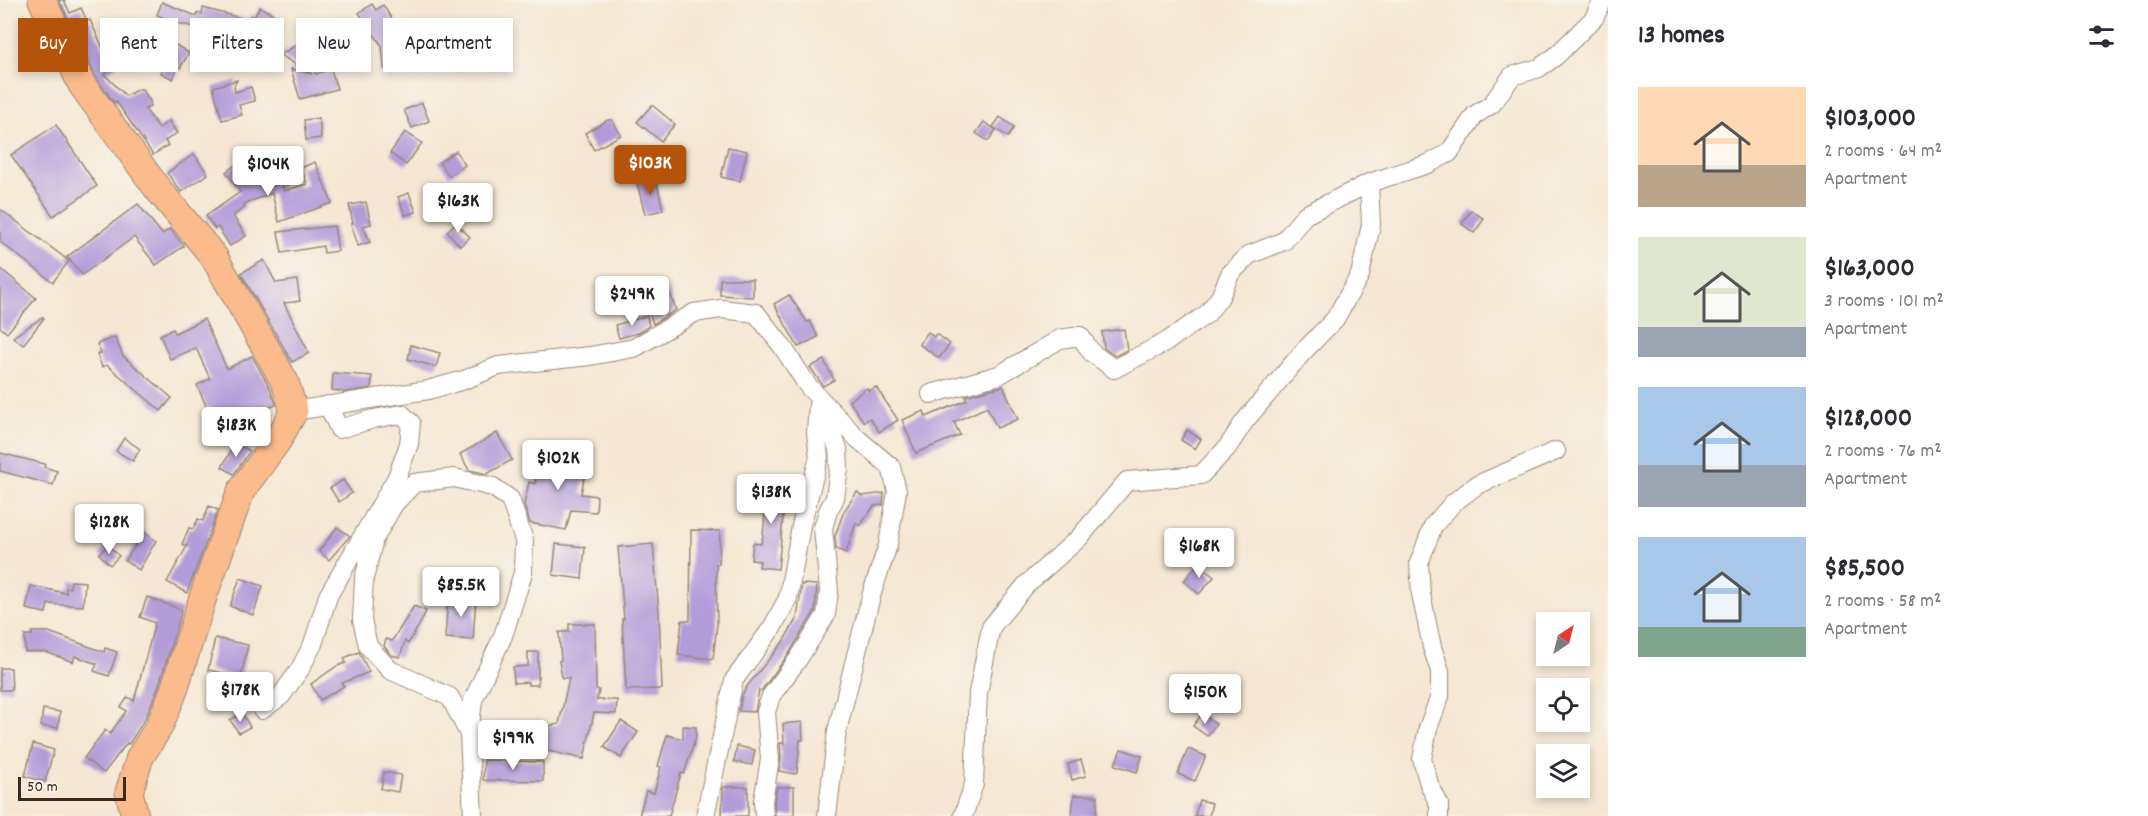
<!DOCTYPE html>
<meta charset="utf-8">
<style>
body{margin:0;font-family:Dekko,sans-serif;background:#f2f2f3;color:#2b2b33;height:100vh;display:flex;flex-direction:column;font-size:22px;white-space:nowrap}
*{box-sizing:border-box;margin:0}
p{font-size:20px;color:#7c7c81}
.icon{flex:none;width:33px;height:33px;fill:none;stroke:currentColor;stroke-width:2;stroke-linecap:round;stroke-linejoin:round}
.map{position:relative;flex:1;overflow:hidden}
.side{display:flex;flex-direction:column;background:#fff;width:540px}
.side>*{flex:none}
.guide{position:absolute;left:18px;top:18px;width:570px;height:54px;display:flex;gap:12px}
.needle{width:39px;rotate:35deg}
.buttons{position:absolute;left:1536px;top:612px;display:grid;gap:12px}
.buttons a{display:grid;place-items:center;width:54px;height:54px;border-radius:0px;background:#fff;box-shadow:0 3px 9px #0003;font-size:30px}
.scale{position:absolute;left:18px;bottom:15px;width:108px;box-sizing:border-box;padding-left:6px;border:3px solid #3b2a1e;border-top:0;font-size:16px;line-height:21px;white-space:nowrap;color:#3b2a1e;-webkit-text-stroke:4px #f7f3e8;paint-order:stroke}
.price{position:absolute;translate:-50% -51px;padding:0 14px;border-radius:6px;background:#fff;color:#222;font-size:20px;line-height:39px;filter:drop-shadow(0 2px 3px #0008)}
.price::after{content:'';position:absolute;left:50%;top:36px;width:18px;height:14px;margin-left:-9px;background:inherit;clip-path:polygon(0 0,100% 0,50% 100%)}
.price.selected{background:#b45309;color:#fff}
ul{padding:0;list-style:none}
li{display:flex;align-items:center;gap:18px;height:150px;padding:0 30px}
li span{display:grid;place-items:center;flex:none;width:168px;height:120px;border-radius:0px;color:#555}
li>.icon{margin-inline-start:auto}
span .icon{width:72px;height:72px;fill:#fffc;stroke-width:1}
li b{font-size:26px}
h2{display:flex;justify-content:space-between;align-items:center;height:72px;padding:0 30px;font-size:26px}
.tag{padding:0 21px;border-radius:0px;background:#fff;box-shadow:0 3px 9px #0003;font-size:21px;line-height:54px}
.tag.selected{background:#b45309;color:#fff}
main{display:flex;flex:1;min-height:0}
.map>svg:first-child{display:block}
.building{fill:#b39cda}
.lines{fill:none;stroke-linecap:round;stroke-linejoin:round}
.minor-casing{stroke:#988878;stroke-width:20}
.highway-casing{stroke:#988878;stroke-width:29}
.minor{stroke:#fff;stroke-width:18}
.highway{stroke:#fbbb8c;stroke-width:27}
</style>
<main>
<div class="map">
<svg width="1608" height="816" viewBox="0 0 1608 816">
<rect width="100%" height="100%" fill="#f7f3e8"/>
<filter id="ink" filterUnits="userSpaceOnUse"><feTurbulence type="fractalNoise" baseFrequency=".0167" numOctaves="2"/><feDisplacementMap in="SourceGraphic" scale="12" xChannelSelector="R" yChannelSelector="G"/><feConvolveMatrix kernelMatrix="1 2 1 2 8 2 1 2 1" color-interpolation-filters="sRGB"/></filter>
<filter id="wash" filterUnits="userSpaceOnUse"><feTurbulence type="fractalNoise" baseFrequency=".008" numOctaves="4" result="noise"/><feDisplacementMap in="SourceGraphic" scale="24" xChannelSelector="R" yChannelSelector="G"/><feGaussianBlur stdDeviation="1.35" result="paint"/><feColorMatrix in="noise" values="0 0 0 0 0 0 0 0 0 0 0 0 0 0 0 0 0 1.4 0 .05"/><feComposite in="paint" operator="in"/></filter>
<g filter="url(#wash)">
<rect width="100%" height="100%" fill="#f5e7d3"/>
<g id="blocks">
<g class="building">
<path d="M59 0H64L70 13 81 8 87 21 90 20 103 48 116 66 104 74 126 96 138 89H142L150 101V106L145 109 159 128 169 121 177 133 165 141 168 145 153 155 116 101 114 103 96 77Z"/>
<path d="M162 2 196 16 197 13 202 14 203 8 248 20 251 15 254 17 260 7 275 15 259 42 238 30 230 62 214 58 221 33 177 23 157 15Z"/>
<path d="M372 4 376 10 383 5 397 27 393 30 397 67 384 69 382 46 359 13Z"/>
<path d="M342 24 352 40 331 53 321 36Z"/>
<path d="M171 42 189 53 180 68 178 67 173 79 161 73 167 60 162 57Z"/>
<path d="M298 44 316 74 331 69 337 89 300 99 291 69 312 74 280 55Z"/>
<path d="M237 80 234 86 235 92 251 87 255 101 239 105 242 115 222 120 213 87Z"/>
<path d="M422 103 429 121 412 128 404 110Z"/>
<path d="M652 105 675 124 661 141 637 122Z"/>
<path d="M1000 117 1014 127 1008 137 993 127Z"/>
<path d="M319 118 321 138 306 140 304 120Z"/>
<path d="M608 120H612L621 135 594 150 585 133Z"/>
<path d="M984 122 996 130 988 141 976 133Z"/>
<path d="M56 125 97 186 53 216 11 155Z"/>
<path d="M405 132 422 143 406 165 390 153Z"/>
<path d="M728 147 747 151 740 181 721 177Z"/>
<path d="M456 151 465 165 449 176 439 162Z"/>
<path d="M194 154 208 174 181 192 167 173Z"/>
<path d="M241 161 251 175 275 166 284 191 307 184 301 168 315 162 332 203 279 222 272 193 244 204 245 207 233 216 246 236 230 246 218 227 215 229 206 216 240 192 226 172Z"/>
<path d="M656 179 663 210 645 214 637 183Z"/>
<path d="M409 193 416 212 405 215 398 197Z"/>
<path d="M366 202 371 224 363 226 370 242 358 246 351 224 353 223 349 205Z"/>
<path d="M138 204 162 234 170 229 184 246 156 265 134 237 82 275 67 257Z"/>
<path d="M0 209 69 261 53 282 0 242Z"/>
<path d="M1471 210 1484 219 1474 233 1462 224Z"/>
<path d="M456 223 470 237 460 246 447 231Z"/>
<path d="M334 226 338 251 324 253 323 246 282 253 278 232Z"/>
<path d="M264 260 276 283 297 280 300 301 284 303 309 353 292 362 241 273Z"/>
<path d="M0 268 36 298 7 333 0 327Z"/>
<path d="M720 279H753V297L720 295Z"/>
<path d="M659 288 661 295 669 291 676 310 653 324 643 294Z"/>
<path d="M789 295 807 322 810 321 818 337 798 347 774 304Z"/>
<path d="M647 316 649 326 638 333 619 338 615 325Z"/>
<path d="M43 317 44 318 23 345 13 337Z"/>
<path d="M204 319 227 369 252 356 270 388 276 405 251 414 250 410 213 420 214 408H207L197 385 210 379 196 348 170 359 160 335 173 329 175 333Z"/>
<path d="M1124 329 1127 350 1115 356 1104 348 1102 332Z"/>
<path d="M928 332 934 337 936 334 950 344 939 358 919 344Z"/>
<path d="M115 337 123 356 172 398 161 411 107 365 102 367 97 354 101 353 97 344Z"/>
<path d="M411 345 440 353 436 367 408 359Z"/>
<path d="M824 360 834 380 823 386 810 367Z"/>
<path d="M333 373 372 376 371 388 345 392 332 390Z"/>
<path d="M1003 386 1018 419 997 428 987 407 954 422 960 435 916 453 902 420 924 411 926 417 967 400 965 396Z"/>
<path d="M876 387 898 420 879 432 870 418 864 422 849 401 867 388 869 391Z"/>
<path d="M1187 430 1201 439 1195 449 1181 440Z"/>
<path d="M497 433 512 460 487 474 469 470 460 454Z"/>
<path d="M124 438 140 449 133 461 116 451Z"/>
<path d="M235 443 250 451 234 474 222 467Z"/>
<path d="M561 446 578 449 576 460 587 462 581 494 597 496 596 512 571 510 566 530 530 523 524 505 529 482 535 484 540 455 558 459Z"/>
<path d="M0 453 45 464 44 467 57 471 53 485 0 471Z"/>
<path d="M771 477 787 478 778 569 759 567 760 561 751 560 753 543 761 544 763 536 765 513 758 512 759 498 767 499Z"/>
<path d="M343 480 352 493 339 502 330 488Z"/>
<path d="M857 492 862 496 884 493 883 505 874 506 860 526 856 523 846 553 836 549 835 536 844 511Z"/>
<path d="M209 506 218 510 187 593 167 582 187 546 182 544 189 528 193 529 198 519 203 521Z"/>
<path d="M126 509 138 518 131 529 119 521Z"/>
<path d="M337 527 350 536 329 560 319 551Z"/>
<path d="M691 530 720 531 719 564H716L717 624 713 659 678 655 682 620 690 621Z"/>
<path d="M144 532 156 541 139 570 125 561Z"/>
<path d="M556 544 585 547 582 579 553 575Z"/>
<path d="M653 544 659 613 662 689 626 690 622 619H624L618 547Z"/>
<path d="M108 545 119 556 110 565 99 554Z"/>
<path d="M1198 564 1214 577 1199 594 1184 581Z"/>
<path d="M240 578 263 586 253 615 230 606Z"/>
<path d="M71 581 85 582 83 606 48 604 46 613 26 609 31 586 66 593V588H70Z"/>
<path d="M802 584 817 585 815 611 790 652 761 691 759 690 755 712 739 711 742 695 748 685 783 642 797 618Z"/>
<path d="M448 595 476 597 473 640 445 638Z"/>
<path d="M147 597 182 610 158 688 145 719 129 744 127 743 104 773 84 758 105 730 110 734 126 711 121 707 128 697 134 701 155 623 140 617Z"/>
<path d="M414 606 426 611 421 622 408 644 405 641 400 657 391 655 384 646 386 639 392 641Z"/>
<path d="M569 624H595L596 689 599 690 597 700H617L616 714 594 713 584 759 534 748 531 729 559 724 569 678H562L559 661 561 660 559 632H569Z"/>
<path d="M32 632H49L104 652 105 648 117 652 109 676 94 671 97 664 75 656 73 662 46 652H25V635H32Z"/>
<path d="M215 638 248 645 241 677 208 670Z"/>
<path d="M359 652 369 672 342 683 344 686 320 700 311 684 337 666 346 663 344 658Z"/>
<path d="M528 652H538V685H528V682L514 683 513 667 528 666Z"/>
<path d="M0 668H11L12 690H0Z"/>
<path d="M43 709 60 712 58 728 41 726Z"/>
<path d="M242 713 250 727 239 733 230 720Z"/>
<path d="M1202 714 1216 724 1207 736 1193 726Z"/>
<path d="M621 721 638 732 621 758 604 747Z"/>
<path d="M802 722 803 740H800L797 773 795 774 779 771 781 758 780 743H784L783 724Z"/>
<path d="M683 726 696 727V737L684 774 681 773 669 816H639L646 791 654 793 661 767 658 766 667 735 683 739Z"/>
<path d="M33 744 54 750 45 782 25 776Z"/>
<path d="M737 746 755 750 752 765 734 762Z"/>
<path d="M1121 749 1142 756 1137 772 1115 765Z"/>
<path d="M1188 749 1206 756 1195 781 1178 774Z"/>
<path d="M484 760 543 762V781L483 780Z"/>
<path d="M1081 760 1086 776 1072 780 1068 764Z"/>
<path d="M384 772 401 775 398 792 381 789Z"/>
<path d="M723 787H748V816H722Z"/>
<path d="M777 787H794V816H775L774 802Z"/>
<path d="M1074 795 1098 796 1096 816H1072Z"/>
<path d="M1199 800 1212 803 1209 816H1195Z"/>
</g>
</g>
</g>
<g filter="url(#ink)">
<use href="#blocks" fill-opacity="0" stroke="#988878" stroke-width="1.5"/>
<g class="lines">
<g class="minor-casing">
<g id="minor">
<path d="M931 394 999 375 1060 339 1080 336 1092 353 1114 369 1166 342 1207 314 1220 297 1230 274 1249 255 1284 241 1305 215 1369 183"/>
<path d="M328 405 339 429 373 419 402 414 411 423 409 444 393 488"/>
<path d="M294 411 428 390 464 380 498 366 590 356 634 348 694 313 721 309 756 313 782 346 808 386 858 439 891 467 897 491 888 545 871 596 837 731 827 816"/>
<path d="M262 710 281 696 300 669 313 644 328 596 397 477"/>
<path d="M469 734 450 697 390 670 368 646 362 620 364 579 374 539 394 504 414 483 454 478 493 487 510 499 524 540 523 573 503 636 473 700 469 734 473 816"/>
<path d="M705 816 734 680 772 628 788 598 801 526 819 457 816 433 818 404"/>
<path d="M764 816 763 801 770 759 766 712 771 696 799 658 826 615 829 591 823 528 828 511 835 498 839 468 838 449 821 404"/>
<path d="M963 816 974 784 978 693 991 627 1027 584 1079 538 1127 481 1201 475 1227 448 1244 422 1302 353 1335 319 1360 275 1371 225 1369 183 1428 164 1449 153 1475 115 1492 104 1512 76 1539 68 1556 56 1594 18 1603 0"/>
<path d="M1439 816V804L1429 784 1422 759 1428 728 1440 696V671L1432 647 1421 594 1419 563 1433 526 1453 503 1477 485 1556 451"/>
</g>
</g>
<g class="highway-casing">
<path id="highway" d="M42 0 82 85 157 188 214 257 285 382 294 411 278 440 241 491 203 597 173 693 159 727 140 757 129 792 135 816"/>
</g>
<use href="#minor" class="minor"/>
<use href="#highway" class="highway"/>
</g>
</g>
</svg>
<div class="buttons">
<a><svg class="needle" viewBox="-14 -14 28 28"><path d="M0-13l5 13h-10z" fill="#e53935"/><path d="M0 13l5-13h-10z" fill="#7c7c81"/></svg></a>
<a><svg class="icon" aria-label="locate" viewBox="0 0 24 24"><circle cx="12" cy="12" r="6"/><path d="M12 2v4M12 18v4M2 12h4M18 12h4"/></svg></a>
<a><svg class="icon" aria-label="layers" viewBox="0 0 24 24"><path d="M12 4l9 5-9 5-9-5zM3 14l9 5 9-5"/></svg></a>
</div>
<div class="scale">50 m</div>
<b class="price selected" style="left:650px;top:196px">$103K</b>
<b class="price" style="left:268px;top:197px">$104K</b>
<b class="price" style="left:458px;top:234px">$163K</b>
<b class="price" style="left:632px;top:327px">$249K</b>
<b class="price" style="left:236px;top:458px">$183K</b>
<b class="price" style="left:558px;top:491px">$102K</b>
<b class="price" style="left:771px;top:525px">$138K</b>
<b class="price" style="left:109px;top:555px">$128K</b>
<b class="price" style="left:1199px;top:579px">$168K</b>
<b class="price" style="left:461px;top:618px">$85.5K</b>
<b class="price" style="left:240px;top:723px">$178K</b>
<b class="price" style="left:1205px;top:725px">$150K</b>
<b class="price" style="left:513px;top:771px">$199K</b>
<div class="guide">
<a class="tag selected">Buy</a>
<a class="tag">Rent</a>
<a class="tag">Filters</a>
<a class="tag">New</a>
<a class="tag">Apartment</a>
</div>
</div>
<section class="side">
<h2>13 homes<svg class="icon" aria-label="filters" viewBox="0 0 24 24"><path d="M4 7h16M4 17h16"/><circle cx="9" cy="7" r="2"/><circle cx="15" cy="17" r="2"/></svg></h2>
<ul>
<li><span style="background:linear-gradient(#ffd9b3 65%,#b9a48a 0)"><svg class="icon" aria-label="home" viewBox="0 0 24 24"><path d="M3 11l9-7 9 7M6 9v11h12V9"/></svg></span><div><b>$103,000</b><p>2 rooms · 64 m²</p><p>Apartment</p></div></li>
<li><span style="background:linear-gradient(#dfe7d0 75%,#9aa5b1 0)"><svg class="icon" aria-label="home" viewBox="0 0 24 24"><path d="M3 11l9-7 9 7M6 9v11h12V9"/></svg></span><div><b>$163,000</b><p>3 rooms · 101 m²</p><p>Apartment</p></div></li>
<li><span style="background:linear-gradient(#a9c7e8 65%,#9aa5b1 0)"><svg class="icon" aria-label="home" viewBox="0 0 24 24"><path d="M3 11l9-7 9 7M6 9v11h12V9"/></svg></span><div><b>$128,000</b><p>2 rooms · 76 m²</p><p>Apartment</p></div></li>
<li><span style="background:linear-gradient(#a9c7e8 75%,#7fa58c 0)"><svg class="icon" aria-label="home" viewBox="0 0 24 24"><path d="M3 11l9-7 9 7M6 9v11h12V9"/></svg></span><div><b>$85,500</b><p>2 rooms · 58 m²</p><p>Apartment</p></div></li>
</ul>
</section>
</main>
